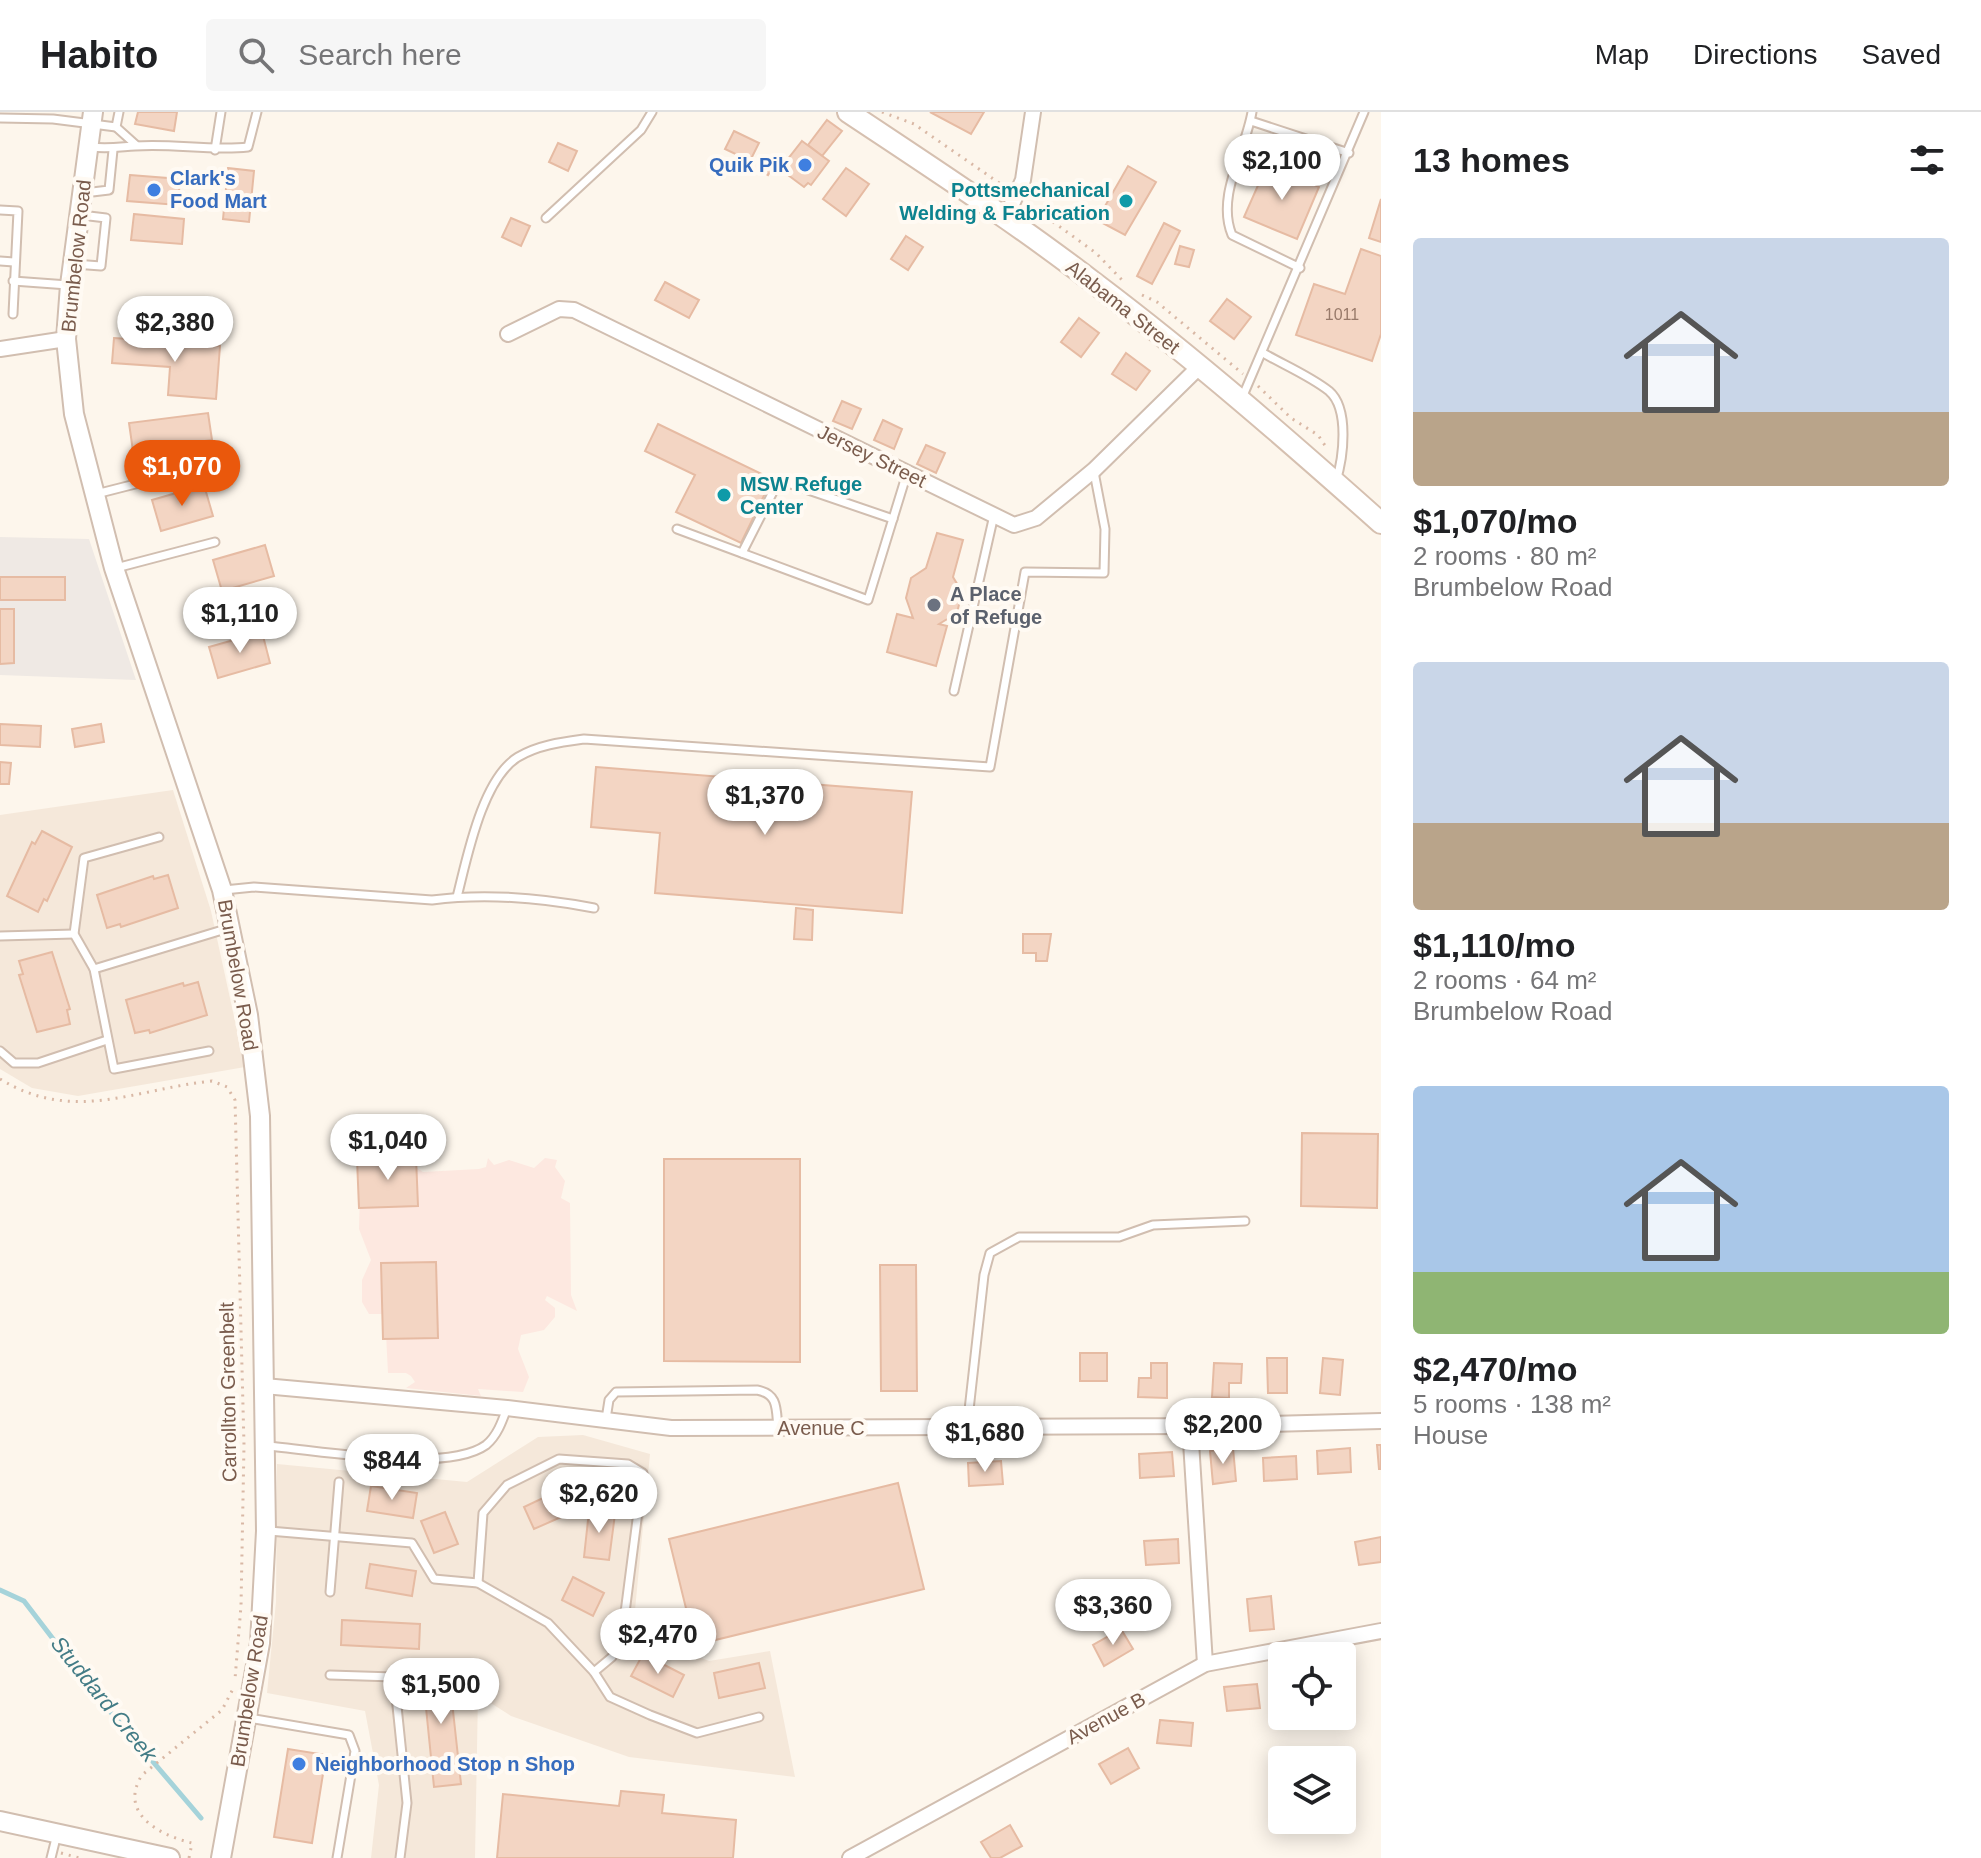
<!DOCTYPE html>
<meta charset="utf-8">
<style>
body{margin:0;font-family:Helvetica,sans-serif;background:#f6f6f6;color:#202124;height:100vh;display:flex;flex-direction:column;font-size:30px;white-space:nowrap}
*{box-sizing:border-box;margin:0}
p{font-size:26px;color:#757577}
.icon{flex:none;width:44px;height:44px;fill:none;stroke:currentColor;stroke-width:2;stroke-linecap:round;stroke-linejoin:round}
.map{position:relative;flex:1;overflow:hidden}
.side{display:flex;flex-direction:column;background:#fff;width:600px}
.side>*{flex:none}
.buttons{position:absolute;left:1268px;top:1530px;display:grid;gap:16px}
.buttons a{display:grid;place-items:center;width:88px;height:88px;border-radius:8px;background:#fff;box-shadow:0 4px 20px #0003;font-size:40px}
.price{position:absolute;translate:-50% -68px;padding:0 18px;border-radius:28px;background:#fff;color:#222;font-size:26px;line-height:52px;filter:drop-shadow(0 2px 4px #0008)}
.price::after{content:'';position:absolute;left:50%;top:48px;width:24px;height:18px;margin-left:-12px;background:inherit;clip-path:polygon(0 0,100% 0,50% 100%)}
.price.active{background:#ea580c;color:#fff}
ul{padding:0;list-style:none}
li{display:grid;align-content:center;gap:16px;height:424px;padding:0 32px}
li span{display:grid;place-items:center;height:248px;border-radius:8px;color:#555}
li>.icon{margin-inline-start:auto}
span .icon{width:144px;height:144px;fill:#fffc;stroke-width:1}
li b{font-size:34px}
h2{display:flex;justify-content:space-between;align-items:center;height:96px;padding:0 32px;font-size:34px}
header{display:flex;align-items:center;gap:48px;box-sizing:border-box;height:112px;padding:0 40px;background:#fff;border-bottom:2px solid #e0e0e0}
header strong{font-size:38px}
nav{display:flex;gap:44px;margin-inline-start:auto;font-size:28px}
.search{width:560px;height:72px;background:#f6f6f6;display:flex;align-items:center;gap:20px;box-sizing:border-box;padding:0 28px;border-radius:8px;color:#757577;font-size:30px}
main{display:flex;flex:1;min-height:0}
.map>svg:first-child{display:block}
.residential{fill:#f5e8da}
.commercial{fill:#fde8e0}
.industrial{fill:#efe9e4}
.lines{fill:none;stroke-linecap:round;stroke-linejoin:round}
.stream{stroke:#a5d3da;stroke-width:5}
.building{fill:#f3d5c3;stroke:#e6bba3;stroke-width:2}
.service-casing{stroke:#d1beb0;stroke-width:11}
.minor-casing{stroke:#d1beb0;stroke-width:18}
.tertiary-casing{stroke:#d1beb0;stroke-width:22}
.secondary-casing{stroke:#d6c0b0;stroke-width:24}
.path{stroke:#d9b8a5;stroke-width:3;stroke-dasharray:2 6;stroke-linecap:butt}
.service{stroke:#fff;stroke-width:7}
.minor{stroke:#fff;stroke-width:14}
.tertiary{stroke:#fff;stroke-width:18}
.secondary{stroke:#fff;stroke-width:20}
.shop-dot{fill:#3f7fe0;stroke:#fffaf3;stroke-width:3}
.culture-dot{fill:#0f9aa8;stroke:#fffaf3;stroke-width:3}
.worship-dot{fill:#6b7280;stroke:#fffaf3;stroke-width:3}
.labels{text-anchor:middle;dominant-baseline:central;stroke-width:8;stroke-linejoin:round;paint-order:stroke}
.number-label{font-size:16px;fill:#987a6a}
.shop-label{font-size:20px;font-weight:bold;fill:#366cbe;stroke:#fffaf3;text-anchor:start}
.culture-label{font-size:20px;font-weight:bold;fill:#0d838f;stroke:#fffaf3;text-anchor:end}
.street-label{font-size:20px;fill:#7a5c4d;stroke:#fffaf3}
.worship-label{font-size:20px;font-weight:bold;fill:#5b616d;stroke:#fffaf3;text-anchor:start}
.water-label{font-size:22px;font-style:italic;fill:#437c86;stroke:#fffaf3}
</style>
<header>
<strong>Habito</strong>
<div class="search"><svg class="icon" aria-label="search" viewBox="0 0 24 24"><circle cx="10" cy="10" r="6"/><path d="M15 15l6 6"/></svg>Search here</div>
<nav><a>Map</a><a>Directions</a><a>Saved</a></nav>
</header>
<main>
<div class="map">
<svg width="1381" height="1746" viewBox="0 0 1381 1746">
<rect width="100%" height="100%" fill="#fdf6ec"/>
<g class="residential">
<path d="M173 678 211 799 245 955 78 984 32 976 0 957V703Z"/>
<path d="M583 1323 650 1342 633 1519 709 1549 770 1539 795 1665 629 1645 511 1604 478 1583 475 1746H371L379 1673 365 1599 267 1581 276 1490 277 1352 467 1370 538 1325Z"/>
</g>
<path class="commercial" d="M416 1045 417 1056 423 1060 479 1057 486 1055 488 1046 494 1053 509 1048 534 1056 545 1046 557 1048 555 1055 565 1069 561 1086 570 1091 571 1183 577 1199 547 1184 545 1188 555 1196V1205L544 1218 521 1223 518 1237 529 1265 523 1280 478 1277 481 1284 406 1276 415 1270 411 1264 406 1261H388L385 1202H369L362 1190V1168L371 1148 359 1117 361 1047Z"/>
<path class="industrial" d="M0 425 89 427 136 568 0 563Z"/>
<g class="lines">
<path class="stream" d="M0 1478 24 1489 96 1583 201 1706"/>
</g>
<g class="building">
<path d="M138 0H177L174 19 135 12Z"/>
<path d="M930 0H984L971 22Z"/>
<path d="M827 8 842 19 822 44 808 33Z"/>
<path d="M734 19 759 31 750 49 725 37Z"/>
<path d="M802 29 829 49 811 73 808 71 804 75 780 57Z"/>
<path d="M558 31 577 39 568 59 549 50Z"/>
<path d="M768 45 776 50 768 63 760 58Z"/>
<path d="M1267 53 1319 75 1297 127 1244 105Z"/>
<path d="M1128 54 1156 70 1125 123 1097 108Z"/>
<path d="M228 56 254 59 249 110 223 107Z"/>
<path d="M846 56 869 72 846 104 823 87Z"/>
<path d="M130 63 180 67 178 93 127 89Z"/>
<path d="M1381 87V130L1369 126Z"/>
<path d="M134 102 184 107 182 132 131 128Z"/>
<path d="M511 106 530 114 521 134 502 125Z"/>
<path d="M1164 111 1180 119 1152 172 1137 164Z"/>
<path d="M906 124 923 135 908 158 891 147Z"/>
<path d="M1180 134 1194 138 1189 155 1175 152Z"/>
<path d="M1361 137 1381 144V222L1372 249 1296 223 1314 172 1345 182Z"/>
<path d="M665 170 699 188 689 206 655 188Z"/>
<path d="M1227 187 1251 205 1234 227 1210 209Z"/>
<path d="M1079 206 1099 221 1081 245 1061 230Z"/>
<path d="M114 226 220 234 216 287 168 283 170 255 112 251Z"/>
<path d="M1126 241 1150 259 1136 278 1112 262Z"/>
<path d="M842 289 861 297 852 317 833 309Z"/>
<path d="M208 301 212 328 133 339 129 311Z"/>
<path d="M883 308 902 317 894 337 874 328Z"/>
<path d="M658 312 772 367 741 431 676 400 695 363 645 339Z"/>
<path d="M926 333 945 341 936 361 917 352Z"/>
<path d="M204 373 213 404 161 419 152 388Z"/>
<path d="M937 421 963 428 953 465 962 480 957 501 939 512 947 514 936 554 887 540 897 502 913 506 906 486 911 466 926 456Z"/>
<path d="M265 433 274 464 222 479 213 448Z"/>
<rect x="0" y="465" width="65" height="23"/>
<path d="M0 497H14V551L0 552Z"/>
<path d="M262 520 270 551 218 566 209 535Z"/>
<path d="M0 612 41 614 40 635 0 633Z"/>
<path d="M101 612 104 630 75 635 72 617Z"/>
<path d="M0 650 11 651 9 672H0Z"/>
<path d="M596 655 912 680 902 801 655 781 660 721 591 715Z"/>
<path d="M42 719 72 735 47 789 44 787 38 800 7 784 32 730 35 732Z"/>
<path d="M168 763 178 796 121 815 120 812 107 816 97 783 153 764 154 767Z"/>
<path d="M796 796 813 798 812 828 794 827Z"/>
<path d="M1023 822H1051L1047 849H1036V841H1023Z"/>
<path d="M52 840 70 897 67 898 70 912 37 920 19 863 23 862 19 849Z"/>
<path d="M198 870 207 903 150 921 149 918 135 921 126 888 183 871 184 874Z"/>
<path d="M1302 1021 1378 1022 1377 1096 1301 1094Z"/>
<path d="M416 1045 418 1094 359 1096 357 1047Z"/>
<path d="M664 1047H800V1250L664 1249Z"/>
<path d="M436 1150 438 1226 383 1227 381 1151Z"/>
<path d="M880 1153H916L917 1279H881Z"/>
<rect x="1080" y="1241" width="27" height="28"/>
<path d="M1267 1246H1287V1281H1268Z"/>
<path d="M1323 1246 1343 1248 1340 1283 1320 1281Z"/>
<path d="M1151 1251H1167V1286L1138 1285 1139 1266H1151Z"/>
<path d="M1214 1251 1242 1252 1241 1271H1229V1286L1212 1285Z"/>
<path d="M1377 1333H1381V1357H1379Z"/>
<path d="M1233 1336 1236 1369 1213 1372 1210 1339Z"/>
<path d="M1350 1336 1351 1360 1318 1362 1317 1339Z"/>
<path d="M1172 1340 1174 1364 1140 1366 1139 1342Z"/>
<path d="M1296 1344 1297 1367 1264 1369 1263 1346Z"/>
<path d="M1001 1349 1003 1372 969 1374 968 1351Z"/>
<path d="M898 1371 924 1477 695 1533 669 1427Z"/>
<path d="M371 1374 417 1381 413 1406 367 1399Z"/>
<path d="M566 1375 577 1398 534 1417 524 1395Z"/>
<path d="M589 1399 615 1402 609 1448 584 1445Z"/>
<path d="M445 1400 458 1432 434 1441 421 1409Z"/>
<path d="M1381 1425V1450L1359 1453 1355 1430Z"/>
<path d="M1178 1427 1179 1451 1146 1453 1144 1429Z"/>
<path d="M370 1452 416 1459 412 1484 366 1476Z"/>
<path d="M573 1465 604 1481 593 1504 562 1488Z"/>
<path d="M1271 1484 1274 1517 1250 1519 1247 1487Z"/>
<path d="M342 1508 420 1512 419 1537 341 1533Z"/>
<path d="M1121 1517 1133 1537 1104 1554 1093 1533Z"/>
<path d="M643 1542 684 1563 673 1585 631 1564Z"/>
<path d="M759 1551 765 1576 719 1586 714 1561Z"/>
<path d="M448 1553 461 1672 434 1675 422 1556Z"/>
<path d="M1257 1572 1260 1596 1227 1599 1224 1575Z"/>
<path d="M1160 1608 1193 1611 1191 1634 1157 1631Z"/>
<path d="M1128 1636 1139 1656 1111 1672 1099 1652Z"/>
<path d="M288 1637 326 1643 312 1731 274 1725Z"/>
<path d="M621 1679 664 1683 662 1701 736 1708 733 1746H497L503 1682 619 1694Z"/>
<path d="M1010 1713 1022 1734 1000 1746H991L981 1730Z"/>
</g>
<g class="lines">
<g class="service-casing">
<g id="service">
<path d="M1252 0C1245 40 1216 84 1232 123L1300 156"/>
<path d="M0 6 53 7 116 15 119 0"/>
<path d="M1251 9 1349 41"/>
<path d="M116 15 136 33"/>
<path d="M91 35C107 37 119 35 135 34 172 31 210 39 248 35L257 0"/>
<path d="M215 38 221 0"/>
<path d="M84 81 109 78 113 38"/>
<path d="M0 98 18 99 13 202"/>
<path d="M546 106 641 18 652 0"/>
<path d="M0 149 14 150"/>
<path d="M74 152 101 154 106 106 81 103"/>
<path d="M13 169 68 173"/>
<path d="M1263 241C1284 253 1310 264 1329 279 1350 297 1343 347 1336 369"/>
<path d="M1242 286 1364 0"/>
<path d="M96 382 206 354"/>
<path d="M677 417 868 488 907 361"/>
<path d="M742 441 779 368 893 407"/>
<path d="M116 456 215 430"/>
<path d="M954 579 994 403"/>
<path d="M159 725 84 746 74 822 94 857 229 816"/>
<path d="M224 778 254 775 432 788C485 781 542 786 594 796"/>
<path d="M457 785C467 746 482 667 518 645 538 633 562 630 584 627L990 655 1025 460 1104 461 1105 417 1094 360"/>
<path d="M0 824 74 822"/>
<path d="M94 857 114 957 209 939"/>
<path d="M0 939 14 951H38L107 928"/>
<path d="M606 1307 609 1288 616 1280 757 1278C779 1282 776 1298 778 1317"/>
<path d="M967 1316 984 1163 990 1141 1019 1125H1119L1153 1113 1245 1109"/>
<path d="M267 1334C318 1338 446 1362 486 1333 497 1324 502 1310 507 1296"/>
<path d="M269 1419 412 1431 434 1467 478 1471 548 1511 594 1560 610 1585 650 1603 697 1621 759 1605"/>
<path d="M478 1471 483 1401 507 1373 559 1347 628 1352 643 1361 622 1524 612 1545 594 1560"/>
<path d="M330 1480 339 1370"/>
<path d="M330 1563 394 1565 407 1691 400 1746"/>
<path d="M249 1606 349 1623 355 1639 337 1746"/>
<path d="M51 1746 57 1722"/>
</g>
</g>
<g class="minor-casing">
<g id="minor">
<path d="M1006 105 1023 68 1033 0"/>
<path d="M508 222 559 197 574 198 1014 413 1036 406 1094 358 1199 255"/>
<path d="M0 237 66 227"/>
<path d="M264 1274 507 1296 671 1316 1190 1314 1381 1309"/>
<path d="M1190 1314 1205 1552"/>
<path d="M850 1746 1205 1552 1381 1519"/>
</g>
</g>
<g class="tertiary-casing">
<g id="tertiary">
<path d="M93 0 70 173 66 227 74 302 114 456 222 778 248 903 260 1004 266 1419 260 1531 221 1746"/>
<path d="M0 1709 170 1746"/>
</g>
</g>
<g class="secondary-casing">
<path id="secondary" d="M848 0C932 56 1017 111 1097 173 1195 247 1289 329 1381 411"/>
</g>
<g class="path">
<path d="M882 0 914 12 1005 75"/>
<path d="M1027 91 1096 141 1123 169"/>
<path d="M1142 183 1157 190 1243 262"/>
<path d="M1258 274 1291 306 1318 323 1328 338"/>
<path d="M0 967C74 1012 134 977 212 969L227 975 235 988 244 1333 241 1494 235 1567"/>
<path d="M61 1741 79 1746"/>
<path d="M189 1746 192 1731C159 1723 118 1701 142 1663L222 1598 234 1575"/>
</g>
<use href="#service" class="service"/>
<use href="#minor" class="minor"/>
<use href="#tertiary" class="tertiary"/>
<use href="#secondary" class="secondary"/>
</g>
<g class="shop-dot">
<circle cx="805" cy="53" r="8"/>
<circle cx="154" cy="78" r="8"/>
<circle cx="299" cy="1652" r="8"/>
</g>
<g class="culture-dot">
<circle cx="1126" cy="89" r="8"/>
<circle cx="724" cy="383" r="8"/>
</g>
<circle class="worship-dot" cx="934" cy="493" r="8"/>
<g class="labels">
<g class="number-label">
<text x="1342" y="202">1011</text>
</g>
<g class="shop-label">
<text x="789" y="53" text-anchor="end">Quik Pik</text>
<text x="170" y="66">Clark's<tspan x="170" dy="23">Food Mart</tspan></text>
<text x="315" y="1652">Neighborhood Stop n Shop</text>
</g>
<g class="culture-label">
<text x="1110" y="78">Pottsmechanical<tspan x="1110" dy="23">Welding &amp; Fabrication</tspan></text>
<text x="740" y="372" text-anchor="start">MSW Refuge<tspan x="740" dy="23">Center</tspan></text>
</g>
<g class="street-label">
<text transform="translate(76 144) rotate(-84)">Brumbelow Road</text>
<text transform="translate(1123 195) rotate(38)">Alabama Street</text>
<text transform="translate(872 344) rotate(26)">Jersey Street</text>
<text transform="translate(238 863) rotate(80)">Brumbelow Road</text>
<text transform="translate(228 1280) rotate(-91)">Carrollton Greenbelt</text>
<text x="821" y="1316">Avenue C</text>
<text transform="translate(249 1579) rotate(-81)">Brumbelow Road</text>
<text transform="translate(1106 1606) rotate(-29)">Avenue B</text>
</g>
<g class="worship-label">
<text x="950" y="482">A Place<tspan x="950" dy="23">of Refuge</tspan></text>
</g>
<g class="water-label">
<text transform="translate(104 1587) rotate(51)">Studdard Creek</text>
</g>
</g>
</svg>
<div class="buttons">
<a><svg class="icon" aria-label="locate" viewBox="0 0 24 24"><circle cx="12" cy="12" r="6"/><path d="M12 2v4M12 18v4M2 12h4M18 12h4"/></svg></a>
<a><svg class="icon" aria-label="layers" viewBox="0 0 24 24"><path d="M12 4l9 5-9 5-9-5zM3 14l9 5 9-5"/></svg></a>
</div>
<b class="price" style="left:1282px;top:90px">$2,100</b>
<b class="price" style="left:175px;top:252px">$2,380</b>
<b class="price active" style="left:182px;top:396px">$1,070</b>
<b class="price" style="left:240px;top:543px">$1,110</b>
<b class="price" style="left:765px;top:725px">$1,370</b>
<b class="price" style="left:388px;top:1070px">$1,040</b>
<b class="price" style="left:1223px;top:1354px">$2,200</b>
<b class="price" style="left:985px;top:1362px">$1,680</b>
<b class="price" style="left:392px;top:1390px">$844</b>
<b class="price" style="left:599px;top:1423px">$2,620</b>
<b class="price" style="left:1113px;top:1535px">$3,360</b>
<b class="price" style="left:658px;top:1564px">$2,470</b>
<b class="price" style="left:441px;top:1614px">$1,500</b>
</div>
<section class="side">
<h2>13 homes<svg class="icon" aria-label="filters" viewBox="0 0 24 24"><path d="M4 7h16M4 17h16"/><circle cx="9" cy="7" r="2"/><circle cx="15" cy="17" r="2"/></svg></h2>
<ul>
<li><span style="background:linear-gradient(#c9d6e8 70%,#b9a48a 0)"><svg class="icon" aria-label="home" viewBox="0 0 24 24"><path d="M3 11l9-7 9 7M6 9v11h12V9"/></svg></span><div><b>$1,070/mo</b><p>2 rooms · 80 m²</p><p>Brumbelow Road</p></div></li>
<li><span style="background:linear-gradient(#c9d6e8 65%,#b9a48a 0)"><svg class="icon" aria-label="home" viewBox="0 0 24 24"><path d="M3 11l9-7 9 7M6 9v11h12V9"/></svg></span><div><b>$1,110/mo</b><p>2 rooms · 64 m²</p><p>Brumbelow Road</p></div></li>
<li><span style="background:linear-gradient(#a9c7e8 75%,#8fb573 0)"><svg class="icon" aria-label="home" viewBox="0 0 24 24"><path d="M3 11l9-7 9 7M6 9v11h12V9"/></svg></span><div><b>$2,470/mo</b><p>5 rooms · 138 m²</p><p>House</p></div></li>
</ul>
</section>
</main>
